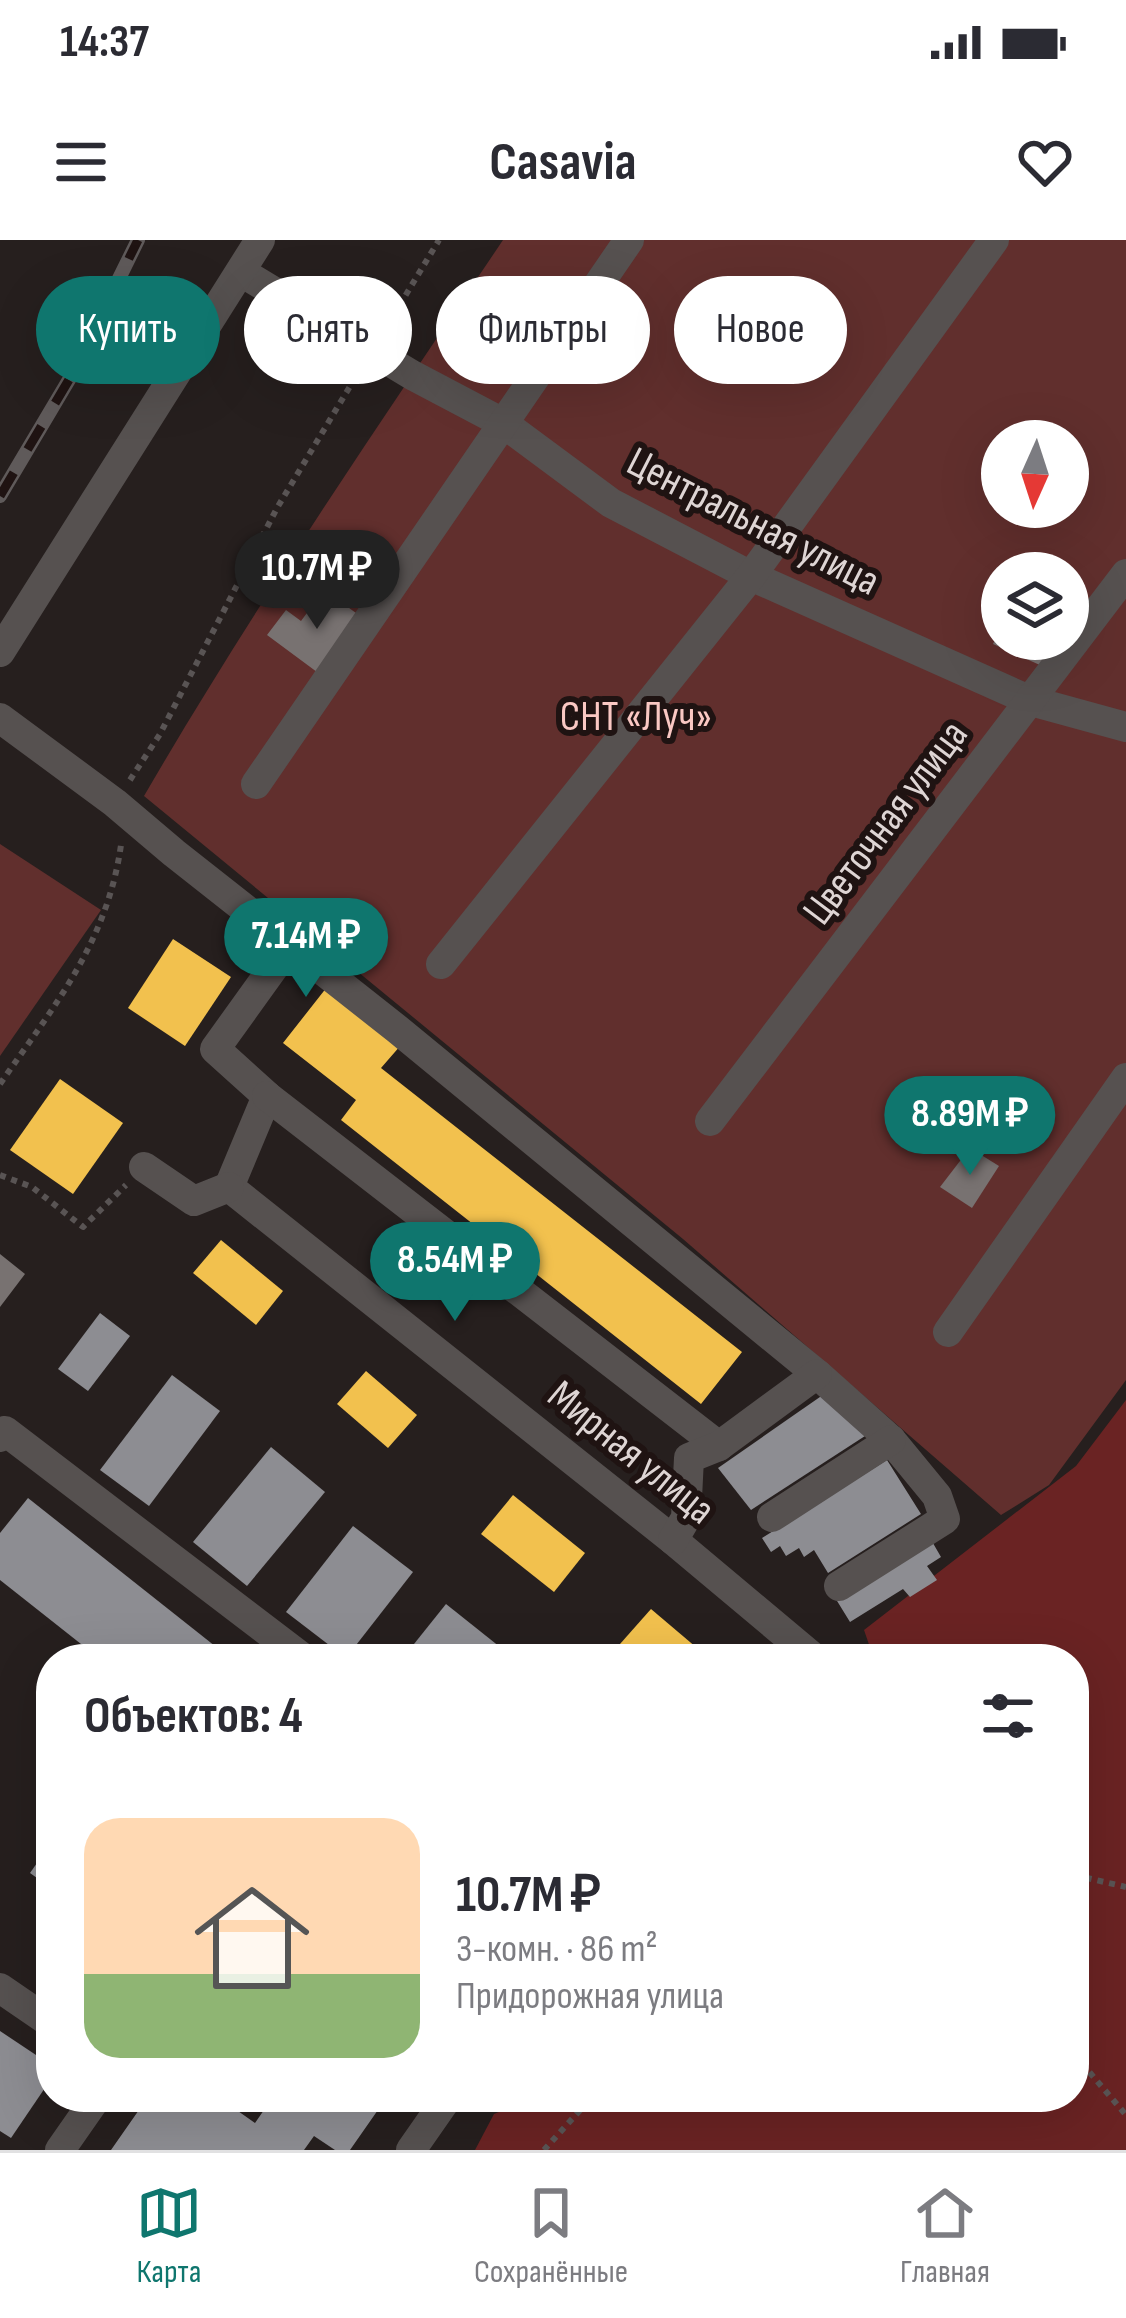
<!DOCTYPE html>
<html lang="ru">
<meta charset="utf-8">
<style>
body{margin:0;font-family:"Sofia Sans Condensed",sans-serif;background:#f2f2f3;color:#2b2b33;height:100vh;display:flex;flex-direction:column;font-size:45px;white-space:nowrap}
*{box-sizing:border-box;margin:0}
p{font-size:39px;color:#7c7c81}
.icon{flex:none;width:66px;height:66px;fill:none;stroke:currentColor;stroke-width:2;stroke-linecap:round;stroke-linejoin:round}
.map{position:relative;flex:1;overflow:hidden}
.side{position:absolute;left:36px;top:1404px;width:1053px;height:468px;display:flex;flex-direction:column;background:#fff;border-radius:48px;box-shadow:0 12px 48px #0002}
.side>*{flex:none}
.guide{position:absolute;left:36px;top:36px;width:1056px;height:108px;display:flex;gap:24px}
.needle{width:78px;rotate:183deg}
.buttons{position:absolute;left:981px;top:180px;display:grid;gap:24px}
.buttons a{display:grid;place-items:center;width:108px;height:108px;border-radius:50%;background:#fff;box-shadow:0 12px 48px #0002;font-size:60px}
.price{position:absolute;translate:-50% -102px;padding:0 27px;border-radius:42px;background:#0f766e;color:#fff;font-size:39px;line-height:78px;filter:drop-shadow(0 3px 6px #0008)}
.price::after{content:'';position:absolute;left:50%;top:72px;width:36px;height:27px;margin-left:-18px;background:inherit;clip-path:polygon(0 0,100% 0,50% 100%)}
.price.selected{background:#222;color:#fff}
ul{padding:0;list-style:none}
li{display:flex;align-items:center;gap:36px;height:300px;padding:0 48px}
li+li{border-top:3px solid #e1e1e2}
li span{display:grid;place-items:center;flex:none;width:336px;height:240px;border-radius:36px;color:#555}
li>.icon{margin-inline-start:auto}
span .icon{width:144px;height:144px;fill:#fffc;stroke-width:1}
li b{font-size:51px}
h2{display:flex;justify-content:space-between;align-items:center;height:144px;padding:0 48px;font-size:51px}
.tag{padding:0 42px;border-radius:54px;background:#fff;box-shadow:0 12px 48px #0002;font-size:42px;line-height:108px}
.tag.selected{background:#0f766e;color:#fff}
.status{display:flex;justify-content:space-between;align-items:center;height:84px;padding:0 60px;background:#fff;direction:ltr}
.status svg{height:33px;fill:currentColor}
header{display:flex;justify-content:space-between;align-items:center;height:156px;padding:0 48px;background:#fff;font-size:54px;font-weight:700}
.tabs{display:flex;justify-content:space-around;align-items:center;height:168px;border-top:3px solid #e1e1e2;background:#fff;font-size:33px;color:#7c7c81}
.tabs a{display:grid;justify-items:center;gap:6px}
.tabs .selected{color:#0f766e}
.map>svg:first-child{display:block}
.green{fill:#612f2d;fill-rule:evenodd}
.forest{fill:#6a2323}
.homes{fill:#f2c14e}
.industry{fill:#8d8d92}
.building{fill:#787271}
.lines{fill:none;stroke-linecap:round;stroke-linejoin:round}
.path{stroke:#595454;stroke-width:6;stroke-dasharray:6 6;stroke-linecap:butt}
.minor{stroke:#565150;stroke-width:30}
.rail-casing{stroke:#5f5a5a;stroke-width:14}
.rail{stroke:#1f1312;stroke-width:9;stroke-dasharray:27;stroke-linecap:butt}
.labels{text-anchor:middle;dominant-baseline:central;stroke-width:12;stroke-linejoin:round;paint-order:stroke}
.street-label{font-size:42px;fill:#ded5d4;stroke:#1f1312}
.park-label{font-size:42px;fill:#fac8c3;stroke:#1f1312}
</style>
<div class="status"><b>14:37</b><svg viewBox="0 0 49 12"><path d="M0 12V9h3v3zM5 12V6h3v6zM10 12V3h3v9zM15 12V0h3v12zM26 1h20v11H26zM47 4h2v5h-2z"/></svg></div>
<header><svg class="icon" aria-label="menu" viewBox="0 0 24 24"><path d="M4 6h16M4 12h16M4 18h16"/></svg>Casavia<svg class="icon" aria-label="heart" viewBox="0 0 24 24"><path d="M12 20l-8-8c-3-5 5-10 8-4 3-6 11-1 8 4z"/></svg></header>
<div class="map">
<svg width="1126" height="1910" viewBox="0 0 1126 1910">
<rect width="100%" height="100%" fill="#261f1e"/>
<g class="green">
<path d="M503 0H1126V1140L1049 1245 1001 1275 683 999 144 556C255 365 380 183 503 0ZM1002 201H1068V267H1002ZM1002 333H1068V399H1002Z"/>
<path d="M0 604 101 670 0 816Z"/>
</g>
<path class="forest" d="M1126 1160V1910H475L494 1874 536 1857H1074V1419H874L864 1390 1076 1226Z"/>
<g class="homes">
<path d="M173 699 231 737 185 806 128 768Z"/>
<path d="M327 747 401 805 381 828 742 1112 701 1164 341 880 356 860 283 803Z"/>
<path d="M60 839 123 883 73 954 10 910Z"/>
<path d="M221 1000 283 1051 256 1085 193 1033Z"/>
<path d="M366 1131 417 1175 388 1208 337 1164Z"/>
<path d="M513 1255 585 1313 554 1352 481 1294Z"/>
<path d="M651 1369 710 1419H638L620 1404Z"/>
</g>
<g class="industry">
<path d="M100 1073 130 1096 88 1151 58 1129Z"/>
<path d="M172 1135 220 1171 149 1266 100 1230Z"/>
<path d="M830 1150 865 1196 751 1270 718 1228Z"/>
<path d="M271 1207 325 1252 247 1346 193 1302Z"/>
<path d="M887 1220 921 1274 828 1333 814 1310 804 1317 799 1308 786 1316 780 1306 771 1312 762 1298Z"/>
<path d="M28 1258 220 1410 213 1419H100L0 1340V1293Z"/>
<path d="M353 1286 413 1332 346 1418 286 1372Z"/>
<path d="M930 1298 941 1317 927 1326 937 1340 910 1357 903 1349 850 1382 834 1356Z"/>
<path d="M446 1364 515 1419H402Z"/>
<path d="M51 1603V1648L30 1633Z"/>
<path d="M0 1791 51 1825V1839L11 1898 0 1891Z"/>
<path d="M148 1857H218L255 1883 273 1857H387L350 1910H335L314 1896 304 1910H111Z"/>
</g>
<g class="building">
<path d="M324 350 363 378 321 435 267 395 286 370 301 381Z"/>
<path d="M1002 384V399H1054L1042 426 993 404Z"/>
<path d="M970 908 999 926 972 968 940 947Z"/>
<path d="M0 1014 25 1034 0 1067Z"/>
</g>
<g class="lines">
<g class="path">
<path d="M387 86 439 0"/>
<path d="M130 540 160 494 277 268 358 133"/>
<path d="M0 844C54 766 107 703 121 605"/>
<path d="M0 935 32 947 83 987 126 945"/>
<path d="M1074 1635 1126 1647"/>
<path d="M1074 1814 1126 1875"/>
<path d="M544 1910 592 1857"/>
</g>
<g class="minor">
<path d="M241 32 412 135 503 183 611 263 751 336 1031 461 1126 487"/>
<path d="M0 412 260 0"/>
<path d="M0 478 115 563 174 613 397 789 817 1134 891 1200 937 1256 945 1279 839 1346"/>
<path d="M256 544 629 0"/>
<path d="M289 706 215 809 267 856 229 947 673 1300 815 1419"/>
<path d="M441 724 751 336 994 0"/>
<path d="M267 856 719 1206"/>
<path d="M710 881 1126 334"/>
<path d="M144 927 194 961 229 947"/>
<path d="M948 1092 1126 838"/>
<path d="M0 1197 5 1191 304 1419"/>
<path d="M772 1277 891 1200"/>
<path d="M673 1300 686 1278 689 1218 719 1206 817 1134"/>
<path d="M0 1748 51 1783"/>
<path d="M60 1910 97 1857"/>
<path d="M411 1910 448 1857"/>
</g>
<g class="rail-casing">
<path id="rail" d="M0 256 70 138 138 0"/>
</g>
<use href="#rail" class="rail"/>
</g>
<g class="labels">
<g class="street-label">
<text transform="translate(753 282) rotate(27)">Центральная улица</text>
<text transform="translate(886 583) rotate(-53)">Цветочная улица</text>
<text transform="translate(631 1213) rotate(39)">Мирная улица</text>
</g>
<g class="park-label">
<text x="636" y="477">СНТ «Луч»</text>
</g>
</g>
</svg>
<div class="buttons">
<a><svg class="needle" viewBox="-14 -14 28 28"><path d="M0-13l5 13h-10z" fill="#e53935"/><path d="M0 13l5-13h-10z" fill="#7c7c81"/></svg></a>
<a><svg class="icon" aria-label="layers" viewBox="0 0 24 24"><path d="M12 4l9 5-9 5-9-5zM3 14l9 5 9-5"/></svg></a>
</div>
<b class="price selected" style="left:317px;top:392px">10.7M ₽</b>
<b class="price" style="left:306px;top:760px">7.14M ₽</b>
<b class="price" style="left:970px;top:938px">8.89M ₽</b>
<b class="price" style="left:455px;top:1084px">8.54M ₽</b>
<div class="guide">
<a class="tag selected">Купить</a>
<a class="tag">Снять</a>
<a class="tag">Фильтры</a>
<a class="tag">Новое</a>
</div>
<section class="side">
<h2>Объектов: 4<svg class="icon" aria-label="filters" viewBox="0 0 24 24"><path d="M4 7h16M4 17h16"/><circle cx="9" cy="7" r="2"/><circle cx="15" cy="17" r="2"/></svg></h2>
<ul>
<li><span style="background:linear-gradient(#ffd9b3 65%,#8fb573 0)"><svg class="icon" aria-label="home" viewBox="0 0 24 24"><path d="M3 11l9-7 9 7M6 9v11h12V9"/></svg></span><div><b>10.7M ₽</b><p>3-комн. · 86 m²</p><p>Придорожная улица</p></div></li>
</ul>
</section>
</div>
<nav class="tabs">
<a class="selected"><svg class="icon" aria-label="map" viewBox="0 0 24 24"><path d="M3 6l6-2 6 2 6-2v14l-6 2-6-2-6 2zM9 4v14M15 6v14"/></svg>Карта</a>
<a><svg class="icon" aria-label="saved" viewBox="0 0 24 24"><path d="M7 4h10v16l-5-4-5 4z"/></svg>Сохранённые</a>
<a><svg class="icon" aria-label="home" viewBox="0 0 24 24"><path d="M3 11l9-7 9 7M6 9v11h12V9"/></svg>Главная</a>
</nav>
